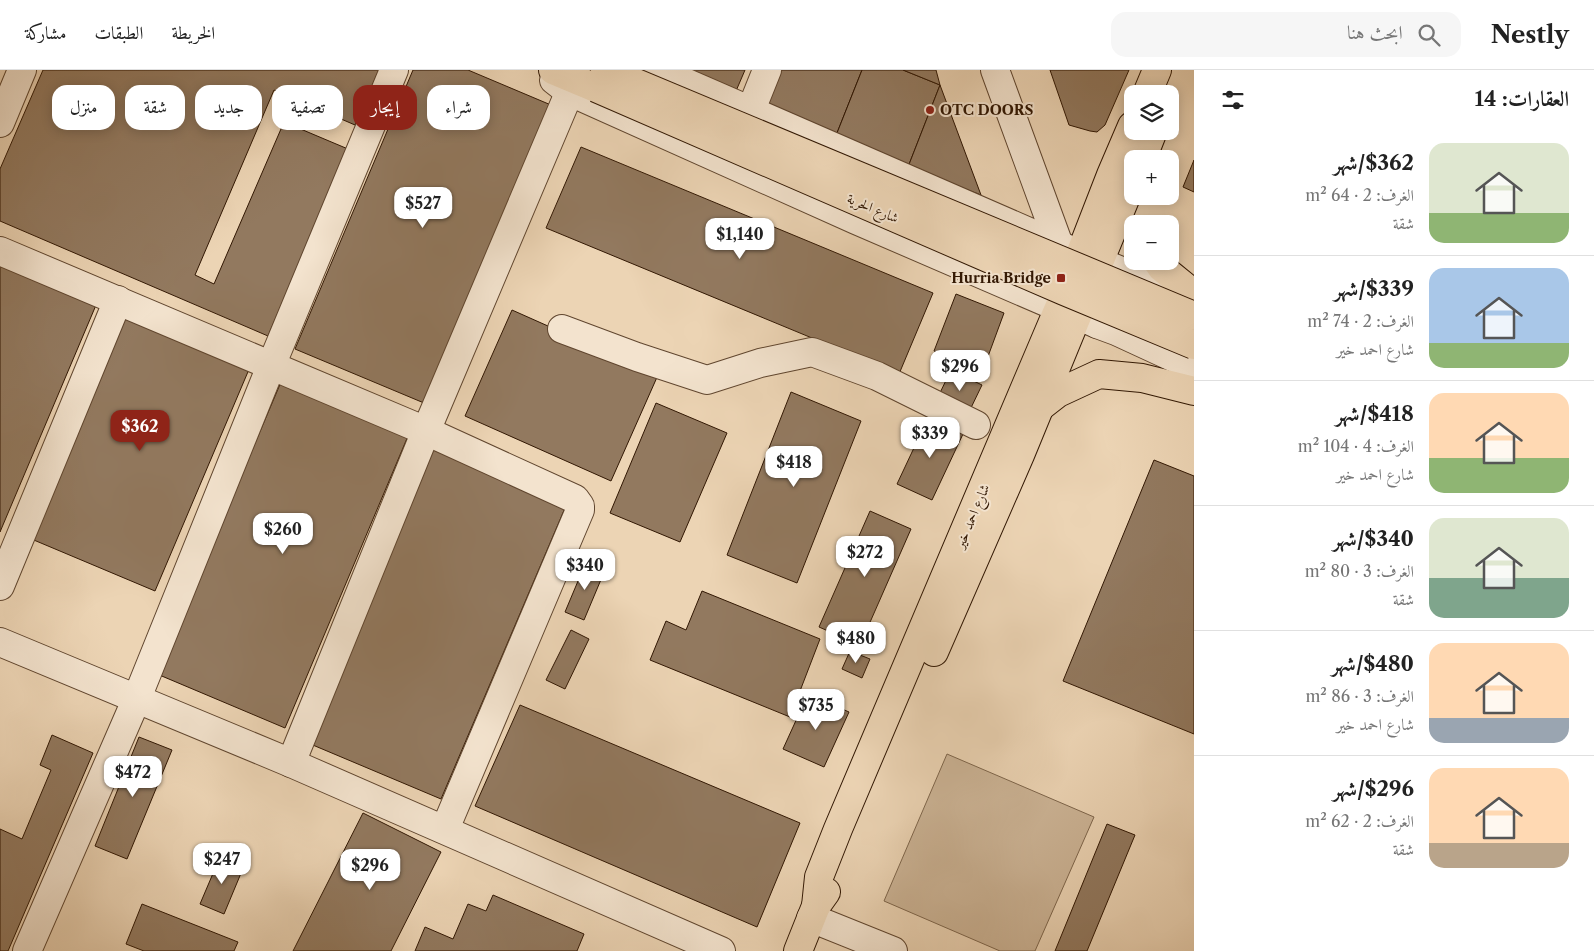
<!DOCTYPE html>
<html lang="ar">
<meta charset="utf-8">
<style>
body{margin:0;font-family:"Libre Caslon Text",Amiri,serif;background:#f6f6f6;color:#222;direction:rtl;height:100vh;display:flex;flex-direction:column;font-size:19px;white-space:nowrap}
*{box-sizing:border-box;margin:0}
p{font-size:16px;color:#767676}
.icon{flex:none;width:28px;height:28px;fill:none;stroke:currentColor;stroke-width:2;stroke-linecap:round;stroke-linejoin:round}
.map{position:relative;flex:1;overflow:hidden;direction:ltr}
.side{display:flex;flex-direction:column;background:#fff;width:400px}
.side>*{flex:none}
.top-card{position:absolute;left:15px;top:15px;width:475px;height:45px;direction:rtl;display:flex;gap:10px}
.controls{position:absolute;left:1124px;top:15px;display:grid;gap:10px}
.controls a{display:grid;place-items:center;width:55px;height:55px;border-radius:10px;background:#fff;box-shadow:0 2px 12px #0003;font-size:25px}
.price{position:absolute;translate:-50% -42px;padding:0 11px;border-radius:10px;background:#fff;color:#222;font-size:16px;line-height:32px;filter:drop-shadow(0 1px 2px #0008)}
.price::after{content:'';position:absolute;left:50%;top:30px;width:15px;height:11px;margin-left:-8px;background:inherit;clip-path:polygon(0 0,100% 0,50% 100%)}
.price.active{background:#8f2418;color:#fff}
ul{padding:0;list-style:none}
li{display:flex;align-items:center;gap:15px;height:125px;padding:0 25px}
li+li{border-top:1px solid #e0e0e0}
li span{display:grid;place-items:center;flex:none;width:140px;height:100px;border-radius:15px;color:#555}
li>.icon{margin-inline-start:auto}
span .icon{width:60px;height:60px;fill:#fffc;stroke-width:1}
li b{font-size:21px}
h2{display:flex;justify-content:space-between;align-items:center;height:60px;padding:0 25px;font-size:21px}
.chip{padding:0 18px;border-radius:15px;background:#fff;box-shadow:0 2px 12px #0003;font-size:18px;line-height:45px}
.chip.active{background:#8f2418;color:#fff}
header{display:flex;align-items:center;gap:30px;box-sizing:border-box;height:70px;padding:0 25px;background:#fff;border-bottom:1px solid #e0e0e0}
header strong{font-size:24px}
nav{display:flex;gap:28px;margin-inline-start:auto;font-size:18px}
.search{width:350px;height:45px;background:#f6f6f6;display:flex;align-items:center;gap:12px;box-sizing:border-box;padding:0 18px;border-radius:15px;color:#767676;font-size:19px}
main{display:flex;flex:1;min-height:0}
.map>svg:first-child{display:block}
.green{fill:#ccb496;stroke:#7e664c}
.building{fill:#92795f;stroke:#311703}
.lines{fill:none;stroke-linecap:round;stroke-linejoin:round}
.minor-casing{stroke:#60462f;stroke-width:30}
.major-casing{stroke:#311703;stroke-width:30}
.minor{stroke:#f3e3ce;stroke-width:28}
.major{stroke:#ecd4b4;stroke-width:28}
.major-bridge-casing{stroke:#311703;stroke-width:30;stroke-linecap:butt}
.major-bridge{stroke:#ecd4b4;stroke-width:28}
.poi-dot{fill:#8f2418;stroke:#f3e3ce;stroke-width:2}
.labels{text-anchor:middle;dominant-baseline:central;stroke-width:4;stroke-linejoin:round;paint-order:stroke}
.poi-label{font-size:14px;font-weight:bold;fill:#311703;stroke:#f3e3ce;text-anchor:start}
.street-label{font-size:14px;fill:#311703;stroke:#f3e3ce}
</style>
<header>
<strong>Nestly</strong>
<div class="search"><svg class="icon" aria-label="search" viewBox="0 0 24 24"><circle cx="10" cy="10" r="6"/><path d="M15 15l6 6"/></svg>ابحث هنا</div>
<nav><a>الخريطة</a><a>الطبقات</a><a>مشاركة</a></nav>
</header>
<main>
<section class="side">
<h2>العقارات: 14<svg class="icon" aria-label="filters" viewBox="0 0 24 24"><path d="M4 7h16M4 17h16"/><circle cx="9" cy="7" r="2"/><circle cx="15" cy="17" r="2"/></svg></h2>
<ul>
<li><span style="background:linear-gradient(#dfe7d0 70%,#8fb573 0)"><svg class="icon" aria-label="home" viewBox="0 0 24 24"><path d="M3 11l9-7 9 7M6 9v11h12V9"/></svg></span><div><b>$362/شهر</b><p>الغرف: 2 · 64 m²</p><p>شقة</p></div></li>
<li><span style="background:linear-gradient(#a9c7e8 75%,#8fb573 0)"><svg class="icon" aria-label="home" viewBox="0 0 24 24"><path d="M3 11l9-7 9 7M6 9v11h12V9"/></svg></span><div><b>$339/شهر</b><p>الغرف: 2 · 74 m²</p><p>شارع احمد خير</p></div></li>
<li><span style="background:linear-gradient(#ffd9b3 65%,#8fb573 0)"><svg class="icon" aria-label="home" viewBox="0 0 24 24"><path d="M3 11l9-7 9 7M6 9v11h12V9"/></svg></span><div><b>$418/شهر</b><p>الغرف: 4 · 104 m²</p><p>شارع احمد خير</p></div></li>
<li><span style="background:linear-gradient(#dfe7d0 60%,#7fa58c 0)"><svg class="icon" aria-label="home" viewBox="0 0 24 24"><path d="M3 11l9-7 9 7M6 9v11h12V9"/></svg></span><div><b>$340/شهر</b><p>الغرف: 3 · 80 m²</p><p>شقة</p></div></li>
<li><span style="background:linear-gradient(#ffd9b3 75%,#9aa5b1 0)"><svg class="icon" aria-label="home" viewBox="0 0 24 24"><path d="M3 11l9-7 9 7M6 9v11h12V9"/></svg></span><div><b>$480/شهر</b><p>الغرف: 3 · 86 m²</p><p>شارع احمد خير</p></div></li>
<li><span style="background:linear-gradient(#ffd9b3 75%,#b9a48a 0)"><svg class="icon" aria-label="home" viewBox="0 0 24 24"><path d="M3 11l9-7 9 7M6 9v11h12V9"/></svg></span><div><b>$296/شهر</b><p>الغرف: 2 · 62 m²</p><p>شقة</p></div></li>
</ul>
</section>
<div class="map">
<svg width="1194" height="881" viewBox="0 0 1194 881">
<rect width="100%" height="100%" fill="#ecd4b4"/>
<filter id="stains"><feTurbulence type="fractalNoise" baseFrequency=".004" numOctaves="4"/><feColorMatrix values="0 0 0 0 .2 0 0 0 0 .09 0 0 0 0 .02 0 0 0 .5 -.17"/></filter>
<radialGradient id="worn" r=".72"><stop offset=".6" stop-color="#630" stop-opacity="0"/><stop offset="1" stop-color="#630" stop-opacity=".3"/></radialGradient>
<path class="green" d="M947 684 1094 747 1035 881H1000L884 831Z"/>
<g class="building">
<path d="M43 0H379L355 55 274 20 195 205 214 214 284 52 348 79 268 266 0 151V99Z"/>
<path d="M413 0H468L551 35 424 333 295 279Z"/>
<path d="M686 0H745L736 21Z"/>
<path d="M778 0H862L835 68 763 39Z"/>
<path d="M862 0H903L940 15 908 97 835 68Z"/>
<path d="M903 0H936L940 15Z"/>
<path d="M1050 0H1129L1105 55 1097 62 1090 61 1069 55Z"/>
<path d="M940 15 981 125 908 97Z"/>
<path d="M581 77 933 223 899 304 546 158Z"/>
<path d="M1194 90V122L1183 117Z"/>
<path d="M0 186 99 228 0 462Z"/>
<path d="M956 224 1004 243 983 300 934 281Z"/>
<path d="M512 240 658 305 611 411 465 346Z"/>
<path d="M124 244 250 297 155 521 29 468Z"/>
<path d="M951 300 982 315 968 344 937 329Z"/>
<path d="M281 312 408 366 285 658 157 604Z"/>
<path d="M791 322 861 351 797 513 727 485Z"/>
<path d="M656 333 727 363 680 472 610 443Z"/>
<path d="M928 348 963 364 932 430 897 414Z"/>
<path d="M435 375 568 431 441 729 308 673Z"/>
<path d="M1154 390 1194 406V664L1063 611Z"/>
<path d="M870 441 911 459 860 575 819 557Z"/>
<path d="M586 492 605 500 584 550 565 542Z"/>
<path d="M702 521 820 569 790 647 650 590 666 551 686 560Z"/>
<path d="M571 560 589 569 565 619 546 610Z"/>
<path d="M850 581 870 589 862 608 842 599Z"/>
<path d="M808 624 849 642 824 697 783 679Z"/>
<path d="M520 635 800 753 757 857 475 736Z"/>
<path d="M52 665 93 683 8 881H0V759L22 769 51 700 40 695Z"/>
<path d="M139 667 172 680 127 789 95 776Z"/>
<path d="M363 743 441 782 391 881H293Z"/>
<path d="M1107 754 1135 765 1087 881H1055Z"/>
<path d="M220 787 244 796 224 844 200 834Z"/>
<path d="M493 825 584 864 577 881H415L425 857 453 869 468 834 486 841Z"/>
<path d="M142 834 238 872 234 881H144L126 874Z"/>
</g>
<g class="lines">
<g class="minor-casing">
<g id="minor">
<path d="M657 0 1068 179 1194 231"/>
<path d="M995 0 1059 175 1061 187"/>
<path d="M554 10 568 21 856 150 1097 254"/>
<path d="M751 40 767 0"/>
<path d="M0 53 22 0"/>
<path d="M0 181 426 361 575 429 580 436V440L445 759"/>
<path d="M1082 241 1097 254 1116 261 1194 297"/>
<path d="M562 259 637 287 707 310 760 293 812 282 877 306 976 355"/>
<path d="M0 516 118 230"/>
<path d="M0 572 291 693 721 881"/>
<path d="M291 693 426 361 575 9"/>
<path d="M811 848 893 881"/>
<path d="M27 881 137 628 271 296 394 0"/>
</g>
</g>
<g class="major-casing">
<g id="major">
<path d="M553 0 596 18"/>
<path d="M1147 24 1157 0"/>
<path d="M1142 89 1153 61"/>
<path d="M1157 191 1162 198 1194 224"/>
<path d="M1040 337 1058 323 1099 304 1142 308 1194 321"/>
<path d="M934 582 1020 385 1132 112"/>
<path d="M816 836 819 807 838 759 1064 226 1111 105 1132 56"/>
<path d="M798 881 816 836 826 822"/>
</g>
</g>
<use href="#minor" class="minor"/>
<use href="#major" class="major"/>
<g class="major-bridge-casing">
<g id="major-bridge">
<path d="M605 0 1194 246"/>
<path d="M596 18 1064 221 1194 275"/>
</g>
</g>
<use href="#major-bridge" class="major-bridge"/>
</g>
<g class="poi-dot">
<circle cx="930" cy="40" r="5"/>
<rect x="1056" y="203" width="10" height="10" rx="2.5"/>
</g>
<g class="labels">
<g class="poi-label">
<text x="940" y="40">OTC DOORS</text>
<text x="1051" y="208" text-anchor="end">Hurria Bridge</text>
</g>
<g class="street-label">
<text transform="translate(873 138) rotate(23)">شارع الحرية</text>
<text transform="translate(972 446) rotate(-67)">شارع احمد خير</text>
</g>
</g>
<rect width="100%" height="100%" filter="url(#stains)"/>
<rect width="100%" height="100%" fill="url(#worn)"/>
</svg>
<div class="controls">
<a><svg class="icon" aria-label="layers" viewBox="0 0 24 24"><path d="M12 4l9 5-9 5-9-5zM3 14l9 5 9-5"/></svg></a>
<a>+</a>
<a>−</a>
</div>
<b class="price" style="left:423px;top:159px">$527</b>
<b class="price" style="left:740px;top:190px">$1,140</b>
<b class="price" style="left:960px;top:322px">$296</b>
<b class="price active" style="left:140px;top:382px">$362</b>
<b class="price" style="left:930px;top:389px">$339</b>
<b class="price" style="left:794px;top:418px">$418</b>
<b class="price" style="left:283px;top:485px">$260</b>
<b class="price" style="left:865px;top:508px">$272</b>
<b class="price" style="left:585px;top:521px">$340</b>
<b class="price" style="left:856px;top:594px">$480</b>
<b class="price" style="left:816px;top:661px">$735</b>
<b class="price" style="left:133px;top:728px">$472</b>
<b class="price" style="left:222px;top:815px">$247</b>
<b class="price" style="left:370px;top:821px">$296</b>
<div class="top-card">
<a class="chip">شراء</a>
<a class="chip active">إيجار</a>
<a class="chip">تصفية</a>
<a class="chip">جديد</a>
<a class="chip">شقة</a>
<a class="chip">منزل</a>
</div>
</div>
</main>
